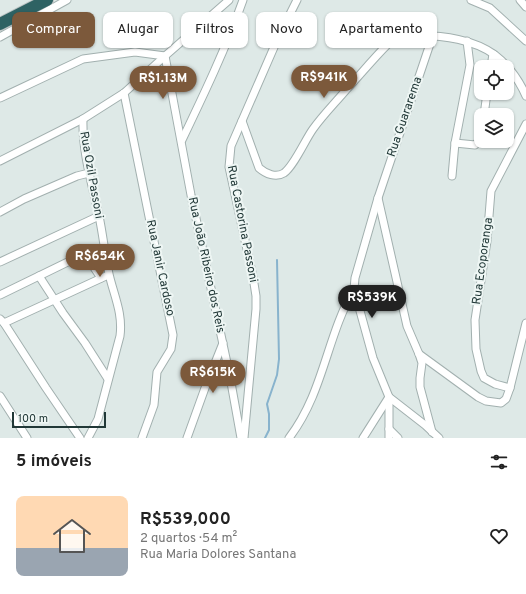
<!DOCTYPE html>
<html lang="pt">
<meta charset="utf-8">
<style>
body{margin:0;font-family:Overpass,sans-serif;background:#f6f6f6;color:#222;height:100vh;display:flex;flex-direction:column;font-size:15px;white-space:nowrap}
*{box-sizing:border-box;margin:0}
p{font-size:13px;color:#767676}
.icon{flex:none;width:22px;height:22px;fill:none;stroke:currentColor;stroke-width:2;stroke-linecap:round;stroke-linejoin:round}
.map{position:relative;height:438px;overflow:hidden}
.details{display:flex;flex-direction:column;background:#fff;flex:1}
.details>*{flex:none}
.hud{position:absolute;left:12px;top:12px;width:502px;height:36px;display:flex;gap:8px}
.fabs{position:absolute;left:474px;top:60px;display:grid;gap:8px}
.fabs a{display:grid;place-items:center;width:40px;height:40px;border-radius:8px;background:#fff;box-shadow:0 1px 3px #0004;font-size:20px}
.scale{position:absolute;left:12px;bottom:10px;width:94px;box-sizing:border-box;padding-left:4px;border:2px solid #213837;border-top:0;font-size:11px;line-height:14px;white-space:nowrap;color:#213837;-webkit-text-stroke:3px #eef6f4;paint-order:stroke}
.price{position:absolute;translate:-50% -34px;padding:0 9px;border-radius:14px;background:#7c593b;color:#fff;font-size:13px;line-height:26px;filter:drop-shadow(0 1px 2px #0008)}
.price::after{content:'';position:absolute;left:50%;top:24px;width:12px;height:9px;margin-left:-6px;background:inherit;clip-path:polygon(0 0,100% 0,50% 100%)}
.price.selected{background:#222;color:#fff}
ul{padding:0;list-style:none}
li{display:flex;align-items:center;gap:12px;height:100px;padding:0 16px}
li span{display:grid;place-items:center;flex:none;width:112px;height:80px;border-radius:8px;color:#555}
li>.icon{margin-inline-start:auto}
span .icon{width:48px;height:48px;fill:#fffc;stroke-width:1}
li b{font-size:17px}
h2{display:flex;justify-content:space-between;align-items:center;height:48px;padding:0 16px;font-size:17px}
.tag{padding:0 14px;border-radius:8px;background:#fff;box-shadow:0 1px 3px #0004;font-size:14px;line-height:36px}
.tag.selected{background:#7c593b;color:#fff}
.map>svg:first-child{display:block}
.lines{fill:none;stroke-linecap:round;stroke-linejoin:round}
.stream{stroke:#88b3cd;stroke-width:2}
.street-casing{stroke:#a2b0af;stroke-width:9}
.highway-casing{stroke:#bcc3c3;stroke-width:14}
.street{stroke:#fff;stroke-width:7}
.highway{stroke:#2e6263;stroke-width:12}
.labels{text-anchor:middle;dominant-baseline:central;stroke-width:4;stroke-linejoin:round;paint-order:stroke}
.street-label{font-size:12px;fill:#213837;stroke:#eef6f4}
</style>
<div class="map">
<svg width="526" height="438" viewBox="0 0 526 438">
<rect width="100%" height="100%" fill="#dee9e7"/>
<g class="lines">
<path class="stream" d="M265 438 269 430V414L267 404 277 375 279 359 277 260"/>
<g class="street-casing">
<g id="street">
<path d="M471 0 490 8 526 41"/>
<path d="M520 0 526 7"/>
<path d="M0 37 67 0"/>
<path d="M165 56 191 195 230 377 241 438"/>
<path d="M491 67 493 54"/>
<path d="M124 93 173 335 171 349 157 372 154 405 142 438"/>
<path d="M0 98 83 59 135 52 165 56"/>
<path d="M484 115 487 93"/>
<path d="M83 119C82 152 92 184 99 216 103 235 105 255 109 274 114 296 123 313 120 336L98 419 88 438"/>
<path d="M242 121 259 168C266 174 276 178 284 173 294 166 305 140 313 129 323 115 335 103 346 90 360 75 373 59 387 45 392 41 397 37 403 35 407 33 413 35 418 35 444 36 473 39 495 55 508 65 519 80 526 96"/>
<path d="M182 140C204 94 226 48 243 0"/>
<path d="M455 143 475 145 479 141 481 129"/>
<path d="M0 161 83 119 124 93 165 56 229 0"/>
<path d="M452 176 455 143 470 65 467 41"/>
<path d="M378 198 407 326 419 354 422 363 420 378V387L432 432"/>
<path d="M0 212 24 199 77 176 89 173"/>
<path d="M0 262 99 216"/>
<path d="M39 276 63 313 85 343 108 379"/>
<path d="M0 295 82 255 87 257 101 278"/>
<path d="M0 319 4 323 46 388 80 438"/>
<path d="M4 323 106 276"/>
<path d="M419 354 478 397 486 401 501 403 506 399 510 388 526 323"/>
<path d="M510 388 495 384 484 378 481 371 476 349 475 320 487 241 491 191 526 124"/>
<path d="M0 396 27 438"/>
<path d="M389 429 398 438"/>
<path d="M187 438 205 388 223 343"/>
<path d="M244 438 256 309V296L253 277 229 167 231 146 278 38 297 0"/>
<path d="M289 438C324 392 326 338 354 289"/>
<path d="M363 438 389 397 425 425 439 438"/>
<path d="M389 438V397L373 358 354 289 355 278 378 198 433 35"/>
</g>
</g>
<g class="highway-casing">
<path id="highway" d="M0 24 47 0"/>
</g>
<use href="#street" class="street"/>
<use href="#highway" class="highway"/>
</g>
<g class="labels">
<g class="street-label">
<text transform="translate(405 117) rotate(-71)">Rua Guararema</text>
<text transform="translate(91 175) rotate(80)">Rua Ozil Passoni</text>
<text transform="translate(242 224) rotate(79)">Rua Castorina Passoni</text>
<text transform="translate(483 261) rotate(-82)">Rua Ecoporanga</text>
<text transform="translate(206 265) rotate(78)">Rua João Ribeiro dos Reis</text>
<text transform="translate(160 268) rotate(78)">Rua Janir Cardoso</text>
</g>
</g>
</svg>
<div class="fabs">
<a><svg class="icon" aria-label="locate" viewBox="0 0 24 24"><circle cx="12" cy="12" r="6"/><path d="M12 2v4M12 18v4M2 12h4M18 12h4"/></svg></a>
<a><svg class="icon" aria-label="layers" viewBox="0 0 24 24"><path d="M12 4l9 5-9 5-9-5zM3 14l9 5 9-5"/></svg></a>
</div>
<div class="scale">100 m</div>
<b class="price" style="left:324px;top:99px">R$941K</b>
<b class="price" style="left:163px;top:100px">R$1.13M</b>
<b class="price" style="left:100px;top:278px">R$654K</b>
<b class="price selected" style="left:372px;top:319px">R$539K</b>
<b class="price" style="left:213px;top:394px">R$615K</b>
<div class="hud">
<a class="tag selected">Comprar</a>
<a class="tag">Alugar</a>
<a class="tag">Filtros</a>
<a class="tag">Novo</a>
<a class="tag">Apartamento</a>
</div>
</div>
<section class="details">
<h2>5 imóveis<svg class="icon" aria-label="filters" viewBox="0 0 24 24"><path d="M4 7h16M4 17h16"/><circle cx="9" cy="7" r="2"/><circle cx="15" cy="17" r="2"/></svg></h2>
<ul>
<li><span style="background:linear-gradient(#ffd9b3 65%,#9aa5b1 0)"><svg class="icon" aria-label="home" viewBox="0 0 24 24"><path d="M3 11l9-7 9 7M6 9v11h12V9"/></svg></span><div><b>R$539,000</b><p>2 quartos · 54 m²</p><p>Rua Maria Dolores Santana</p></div><svg class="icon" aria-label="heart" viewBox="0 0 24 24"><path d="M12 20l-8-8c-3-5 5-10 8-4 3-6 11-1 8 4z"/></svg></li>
</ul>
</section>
